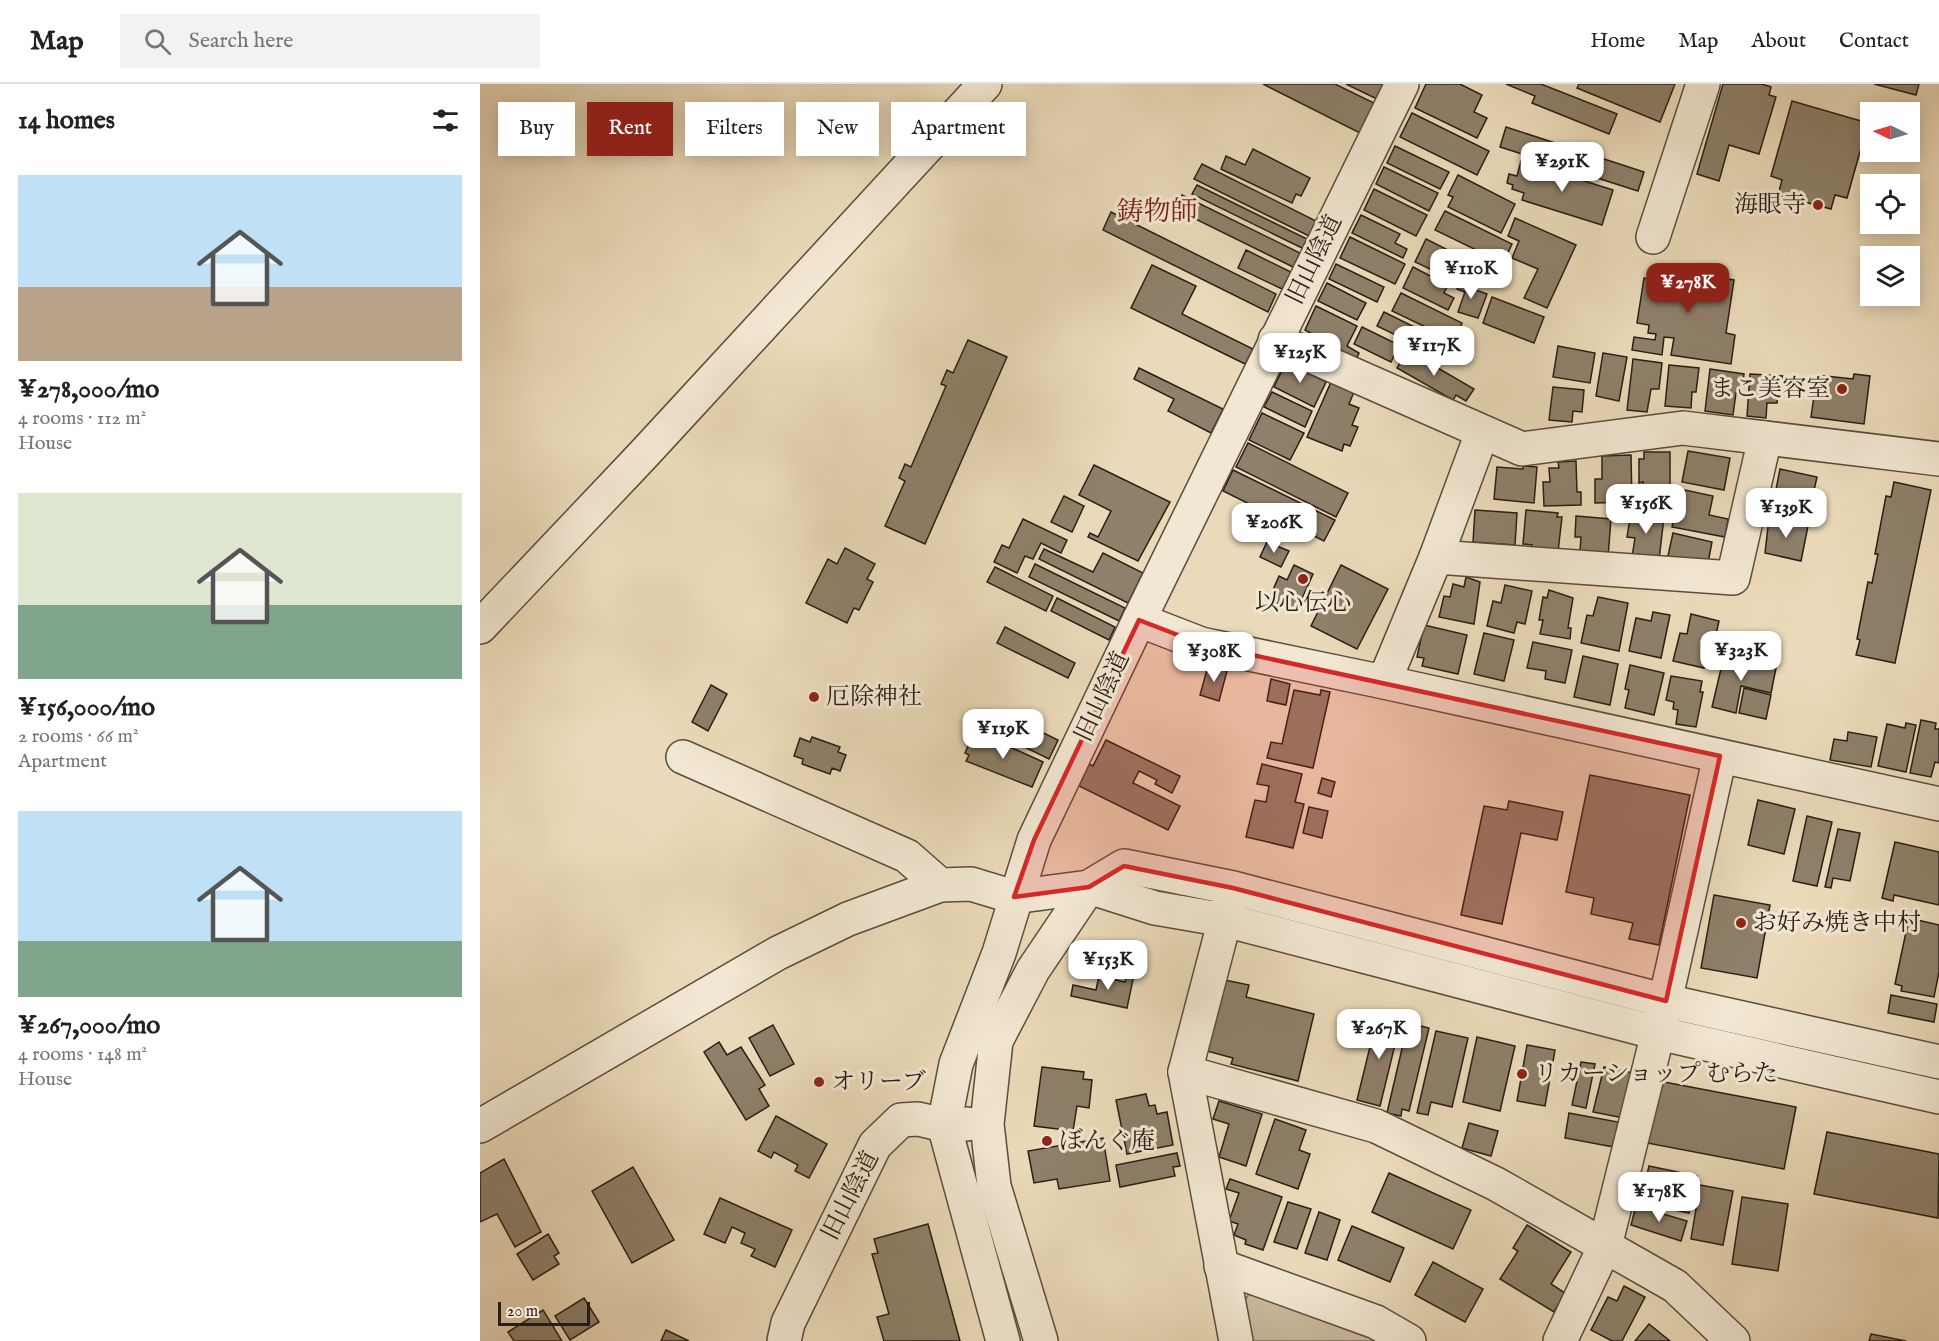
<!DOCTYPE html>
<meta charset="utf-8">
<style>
body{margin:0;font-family:"IM FELL English","Noto Serif JP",serif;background:#f2f2f2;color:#222;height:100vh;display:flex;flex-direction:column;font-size:22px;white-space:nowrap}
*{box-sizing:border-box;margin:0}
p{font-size:20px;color:#767676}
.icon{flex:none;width:33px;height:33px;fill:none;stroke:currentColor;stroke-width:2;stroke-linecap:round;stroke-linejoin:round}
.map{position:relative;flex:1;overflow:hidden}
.drawer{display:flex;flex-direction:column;background:#fff;width:480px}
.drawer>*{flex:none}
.guide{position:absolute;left:18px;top:18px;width:570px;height:54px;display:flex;gap:12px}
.needle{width:39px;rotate:275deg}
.fabs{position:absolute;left:1380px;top:18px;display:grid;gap:12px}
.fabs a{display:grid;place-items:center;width:60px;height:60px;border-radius:0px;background:#fff;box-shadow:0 3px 15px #0003;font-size:30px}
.scale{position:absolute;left:18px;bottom:15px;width:92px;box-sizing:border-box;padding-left:6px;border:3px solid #291e15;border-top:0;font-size:16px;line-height:21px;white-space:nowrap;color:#291e15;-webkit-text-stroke:4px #f2e7d2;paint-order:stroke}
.price{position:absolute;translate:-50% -51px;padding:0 14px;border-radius:12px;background:#fff;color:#222;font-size:20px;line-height:39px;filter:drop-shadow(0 2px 3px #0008)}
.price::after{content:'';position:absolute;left:50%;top:36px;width:18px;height:14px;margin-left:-9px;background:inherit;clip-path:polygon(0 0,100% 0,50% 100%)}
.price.current{background:#8f2418;color:#fff}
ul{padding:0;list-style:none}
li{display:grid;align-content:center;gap:12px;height:318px;padding:0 18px}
li span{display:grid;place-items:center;height:186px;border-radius:0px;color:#555}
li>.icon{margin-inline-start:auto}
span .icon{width:108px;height:108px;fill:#fffc;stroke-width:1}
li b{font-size:26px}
h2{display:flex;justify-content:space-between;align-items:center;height:72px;padding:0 18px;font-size:26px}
.pill{padding:0 21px;border-radius:0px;background:#fff;box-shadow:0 3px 15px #0003;font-size:21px;line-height:54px}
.pill.current{background:#8f2418;color:#fff}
header{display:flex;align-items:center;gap:36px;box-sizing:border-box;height:84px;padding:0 30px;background:#fff;border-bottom:2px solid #e0e0e0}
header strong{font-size:28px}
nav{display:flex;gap:33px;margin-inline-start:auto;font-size:21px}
.search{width:420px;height:54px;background:#f2f2f2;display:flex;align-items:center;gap:15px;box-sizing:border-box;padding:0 21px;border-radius:0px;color:#767676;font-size:22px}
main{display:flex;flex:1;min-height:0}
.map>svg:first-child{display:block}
.green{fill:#caba9d;stroke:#7a6c59;stroke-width:1.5}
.building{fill:#8e806a;stroke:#291e15;stroke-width:1.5}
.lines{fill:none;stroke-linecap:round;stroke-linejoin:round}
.minor-casing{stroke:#5a4d3e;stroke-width:36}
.minor{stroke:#f2e7d2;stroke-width:33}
.marked{fill:#d62828;fill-opacity:0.2;stroke:#d62828;stroke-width:4.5;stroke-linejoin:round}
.poi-dot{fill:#8f2418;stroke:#f2e7d2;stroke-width:2}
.labels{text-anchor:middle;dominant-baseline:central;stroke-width:6;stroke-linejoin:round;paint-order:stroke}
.poi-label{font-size:24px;fill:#291e15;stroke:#f2e7d2;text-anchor:start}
.street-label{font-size:24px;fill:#291e15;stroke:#f2e7d2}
.quarter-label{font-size:27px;fill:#7a1f14;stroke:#f2e7d2}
</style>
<header>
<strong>Map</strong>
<div class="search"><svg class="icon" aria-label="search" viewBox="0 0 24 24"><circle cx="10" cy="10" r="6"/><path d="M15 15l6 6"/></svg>Search here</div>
<nav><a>Home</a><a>Map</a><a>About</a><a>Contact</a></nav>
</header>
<main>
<section class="drawer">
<h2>14 homes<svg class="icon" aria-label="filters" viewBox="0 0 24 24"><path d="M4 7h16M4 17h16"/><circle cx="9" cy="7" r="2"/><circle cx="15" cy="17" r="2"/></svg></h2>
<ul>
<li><span style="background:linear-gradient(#bfe0f5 60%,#b9a48a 0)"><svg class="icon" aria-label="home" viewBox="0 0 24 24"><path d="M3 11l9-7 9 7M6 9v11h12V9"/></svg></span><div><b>¥278,000/mo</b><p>4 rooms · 112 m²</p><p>House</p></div></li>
<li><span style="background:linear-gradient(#dfe7d0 60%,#7fa58c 0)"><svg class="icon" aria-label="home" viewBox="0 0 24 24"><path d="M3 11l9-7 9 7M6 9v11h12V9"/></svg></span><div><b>¥156,000/mo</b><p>2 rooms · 66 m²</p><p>Apartment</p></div></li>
<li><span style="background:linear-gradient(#bfe0f5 70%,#7fa58c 0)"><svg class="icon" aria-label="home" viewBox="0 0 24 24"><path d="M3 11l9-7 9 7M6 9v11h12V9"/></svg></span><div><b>¥267,000/mo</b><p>4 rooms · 148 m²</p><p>House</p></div></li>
</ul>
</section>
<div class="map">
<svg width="1459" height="1257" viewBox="0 0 1459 1257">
<rect width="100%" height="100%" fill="#ebdab9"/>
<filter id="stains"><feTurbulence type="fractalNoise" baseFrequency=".00333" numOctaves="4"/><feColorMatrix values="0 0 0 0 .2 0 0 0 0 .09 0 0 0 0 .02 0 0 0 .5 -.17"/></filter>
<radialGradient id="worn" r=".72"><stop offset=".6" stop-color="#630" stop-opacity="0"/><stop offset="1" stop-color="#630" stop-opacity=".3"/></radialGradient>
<path class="green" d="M774 1202 899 1257H773L765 1216Z"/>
<g class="building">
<path d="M783 0H855L894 19 880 49Z"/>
<path d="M866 0H904L897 15Z"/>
<path d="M946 0H980L1002 11 994 28 1007 34 997 54 935 24Z"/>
<path d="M1026 0H1061L1137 30 1129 50 1052 19 1055 12Z"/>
<path d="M1099 0H1195L1180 38 1097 4Z"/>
<path d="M1243 0H1282L1291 3 1289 11 1296 13 1279 70 1249 61 1239 97 1217 90Z"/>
<path d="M1394 0H1439L1436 11Z"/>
<path d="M1312 17 1388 39 1367 114 1355 111 1351 125 1298 111 1302 96 1291 92Z"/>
<path d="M932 29 1009 67 997 91 920 53Z"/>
<path d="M1026 43 1164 88 1158 107 1020 63Z"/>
<path d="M915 62 969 88 960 105 907 79Z"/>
<path d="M773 65 830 94 821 112 816 110 812 119 741 85 746 72 765 81Z"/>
<path d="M1041 77 1133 106 1122 141 1042 116 1044 109 1032 105 1033 101 1027 99 1029 90 1037 92Z"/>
<path d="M722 80 836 137 829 152 714 95Z"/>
<path d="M904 83 958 109 949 127 896 100Z"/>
<path d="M978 91 1035 120 1021 149 968 123 973 113 968 111Z"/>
<path d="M717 101 827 155 822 164 712 110Z"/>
<path d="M894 105 947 131 936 152 884 126Z"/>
<path d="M702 111 820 169 813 183 695 125Z"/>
<path d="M965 127 1032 160 1023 179 955 146Z"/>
<path d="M631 128 796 210 788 228 623 146Z"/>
<path d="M881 131 920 150 915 159 927 165 923 174 872 149Z"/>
<path d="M1035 134 1096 161 1067 224 1044 214 1058 185 1032 174 1039 157 1028 152Z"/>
<path d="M870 153 925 180 915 200 860 174Z"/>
<path d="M946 155 980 172 969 194 935 178Z"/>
<path d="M766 166 811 188 802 205 758 184Z"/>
<path d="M856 180 904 203 897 218 849 195Z"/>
<path d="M1207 180 1234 184 1233 193 1254 196 1246 249 1255 251 1251 280 1191 271 1194 254 1184 253 1182 271 1152 266 1154 253 1175 256 1176 250 1168 249 1169 241 1157 239 1164 194 1177 196 1179 183 1206 187Z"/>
<path d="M672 181 716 202 702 230 773 265 765 280 651 224Z"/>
<path d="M933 183 968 201 964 209 974 214 968 226 923 204Z"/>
<path d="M986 194 995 197 993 205 1007 210 998 234 978 228 985 208 977 205 978 201 984 203Z"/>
<path d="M847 199 886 219 877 236 838 217Z"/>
<path d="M921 209 982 239 977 251 959 243 956 248 912 227Z"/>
<path d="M1012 213 1064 233 1054 259 1003 239Z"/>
<path d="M836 222 877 242 867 262 879 269 876 276 832 255 834 251 825 246Z"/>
<path d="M904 228 979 265 973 279 897 242Z"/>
<path d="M882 243 919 261 911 278 874 260Z"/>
<path d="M488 256 527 273 445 460 405 442 425 397 419 394 425 380 431 383 466 302 461 300 467 286 473 289Z"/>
<path d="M1078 262 1115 269 1110 299 1073 293Z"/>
<path d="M927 266 994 305 986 317 976 311 973 316 917 284Z"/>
<path d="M1123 269 1147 273 1139 317 1116 312Z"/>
<path d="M1153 275 1182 279 1179 305H1171L1167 328 1147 326Z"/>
<path d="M806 278 846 298 834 323 794 303Z"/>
<path d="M1189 281 1219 284 1216 308H1212L1211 324 1185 322Z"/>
<path d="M659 284 743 325 731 349 688 327 694 315 654 295Z"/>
<path d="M1230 285 1264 290 1261 310 1256 309 1253 331 1225 327Z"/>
<path d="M1270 290 1303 292V296H1299L1297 319H1287L1286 334 1267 332Z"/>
<path d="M1374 290 1390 292 1384 340 1331 333 1337 291 1373 295Z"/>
<path d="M851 298 874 308 869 320 879 324 872 341 878 343 870 362 864 360 862 367 827 353Z"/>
<path d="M1073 303 1104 306 1102 328 1093 327 1092 338 1069 336Z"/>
<path d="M792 308 832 327 825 343 784 323Z"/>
<path d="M782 329 824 349 810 376 769 356Z"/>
<path d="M768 359 868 409 856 433 756 383Z"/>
<path d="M1208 367 1250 374 1244 406 1202 398Z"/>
<path d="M1164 368H1190V413H1163V398L1159 399V375H1164Z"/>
<path d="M1151 371 1152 418 1115 419V395H1122V372Z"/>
<path d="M1096 377 1097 408H1101V421L1064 422 1063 398H1070L1069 384H1079L1078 378Z"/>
<path d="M614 381 690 418 658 477 608 453 610 449 618 453 631 427 599 411Z"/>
<path d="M1043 382 1057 383 1054 419 1014 415 1017 383 1043 385Z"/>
<path d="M1300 385 1337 393 1330 424 1294 416Z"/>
<path d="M753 386 855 436 844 457 743 407Z"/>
<path d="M1414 398 1451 406 1415 579 1376 571 1380 556 1377 555 1388 498 1392 499 1398 470H1395L1406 412 1411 413Z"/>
<path d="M1200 405 1233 412 1229 431 1248 435 1245 453 1192 443Z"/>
<path d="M584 412 604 422 592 448 571 438Z"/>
<path d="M995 426 1037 429 1035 461 993 458Z"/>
<path d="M1046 426 1078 429 1077 433H1082L1078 468 1051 465 1052 461 1043 460Z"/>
<path d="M1151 428 1184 433 1179 476 1152 473 1155 454 1147 453Z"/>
<path d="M1096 432 1131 435 1128 473 1100 467 1101 453H1095Z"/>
<path d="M1289 434 1328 442 1321 477 1285 469Z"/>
<path d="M543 435 587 456 581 469 561 459 553 475 545 472 537 489 514 478 522 461 529 464Z"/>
<path d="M1193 449 1232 458 1226 489 1186 481Z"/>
<path d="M787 458 809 467 801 483 780 473Z"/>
<path d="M365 464 395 480 387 495 393 498 379 526 374 524 367 539 326 519 348 475 357 480Z"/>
<path d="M564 465 613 488 623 469 663 489 648 519 559 475Z"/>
<path d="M555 480 645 524 639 537 549 493Z"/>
<path d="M814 481 833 490 816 528 789 515 799 492 807 496Z"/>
<path d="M861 481 908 505 877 565 831 542Z"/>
<path d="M515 483 573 512 566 527 507 498Z"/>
<path d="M986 493 1000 498 994 540 959 533 964 512 970 513 973 500 984 503Z"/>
<path d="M1025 501 1052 507 1045 540 1037 538 1034 549 1007 542 1013 517 1021 519Z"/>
<path d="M1069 506 1093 514 1088 544H1091L1090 555 1060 550 1063 536H1059L1063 513 1067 514Z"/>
<path d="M1118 513 1148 519 1139 567 1101 559 1107 531 1113 532Z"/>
<path d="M577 514 635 543 629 556 571 527Z"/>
<path d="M1173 528 1190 531 1181 574 1149 567 1156 534 1171 537Z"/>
<path d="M1211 530 1239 537 1231 573H1227L1224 584 1193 577 1200 549 1207 550Z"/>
<path d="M944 541 987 551 978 590 942 582 944 574 937 573Z"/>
<path d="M525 543 595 579 588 594 517 559Z"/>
<path d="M1004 549 1034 556 1024 597 994 590Z"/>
<path d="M1053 558 1092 566 1085 599 1065 595 1066 587 1047 584Z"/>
<path d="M1103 572 1138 580 1130 621 1094 613Z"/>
<path d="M1244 572 1296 584 1291 609 1261 602 1256 629 1232 623Z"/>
<path d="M1150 581 1184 589 1174 631 1145 624 1149 606 1145 605Z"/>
<path d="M728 582 747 587 739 617 720 611Z"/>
<path d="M1191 592 1222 597 1220 608H1223L1216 643 1196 640 1198 626 1193 625 1194 618 1186 616Z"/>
<path d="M791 595 810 600 806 621 787 617Z"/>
<path d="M231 601 247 610 228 647 212 638Z"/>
<path d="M1264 604 1291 611 1286 635 1259 629Z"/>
<path d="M814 606 840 611 841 606 850 608 833 684 787 674 791 658 802 660Z"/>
<path d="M521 628 578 656 569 675 512 647Z"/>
<path d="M1441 636 1456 639 1455 645H1459V679L1455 678 1451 693 1430 689Z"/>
<path d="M1426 639 1436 641 1426 688 1398 682 1407 640 1425 644Z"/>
<path d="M495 647 563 678 552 703 486 677 489 671 485 669Z"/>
<path d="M1368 648 1397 653 1391 683 1350 676 1354 655 1367 657Z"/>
<path d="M332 653 360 663 358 668 366 671 360 687 352 684 350 690 322 680 323 675 314 672 320 654 330 658Z"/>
<path d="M626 656 700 692 692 709 675 700 677 696 659 687 653 699 700 722 688 746 599 702 609 680 613 682Z"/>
<path d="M782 680 822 690 815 718 824 720 813 764 766 753 775 716 786 718 789 702 777 700Z"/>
<path d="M1110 691 1210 711 1179 861 1149 855 1153 839 1111 830 1114 814 1086 808Z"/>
<path d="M842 694 855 698 851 713 838 709Z"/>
<path d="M1278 716 1315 725 1304 770 1268 761Z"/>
<path d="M1029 717 1083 728 1077 756 1041 749 1022 840 981 831 1004 722 1027 726Z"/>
<path d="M829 723 848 727 842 754 823 749Z"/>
<path d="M1327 732 1352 738 1337 802 1313 797Z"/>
<path d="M1358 745 1380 749 1370 797 1353 794 1351 804 1345 803Z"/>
<path d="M1415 758 1459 768V821L1414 811 1413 817 1402 814Z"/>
<path d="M1234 811 1290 821 1277 894 1221 884Z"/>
<path d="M1429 834 1459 841V888L1454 913 1421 907 1422 902 1415 900Z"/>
<path d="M648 885 655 886 647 924 591 912 593 901 616 906 619 892 645 898Z"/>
<path d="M745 896 769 901 766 913 834 930 818 997 751 980 753 974 727 967Z"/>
<path d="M1411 911 1457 920 1454 938 1408 929Z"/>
<path d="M898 930 921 936 900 1022 877 1016Z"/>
<path d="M928 939 949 944 929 1027 922 1025 921 1032 907 1029Z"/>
<path d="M293 941 314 980 290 992 269 954Z"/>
<path d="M956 947 988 954 972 1023 951 1018 948 1031 937 1029Z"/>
<path d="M997 953 1035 962 1020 1027 983 1018Z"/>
<path d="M239 958 247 971 261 963 285 1001 279 1005 289 1022 266 1036 224 968Z"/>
<path d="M1047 961 1075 966 1065 1022 1037 1017Z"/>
<path d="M1101 978 1115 980 1106 1024 1092 1021Z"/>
<path d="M562 983 604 988 603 995 612 996 609 1024 597 1022 593 1047 554 1042Z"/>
<path d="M1124 983 1154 989 1144 1034 1113 1028Z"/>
<path d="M1179 997 1316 1023 1304 1085 1167 1059Z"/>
<path d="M666 1010 669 1022 675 1021 677 1030 687 1028 693 1061 647 1070 636 1016Z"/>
<path d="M739 1017 782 1030 766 1082 739 1073 749 1040 733 1035Z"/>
<path d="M1089 1029 1138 1038 1134 1063 1085 1054Z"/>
<path d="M296 1032 347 1060 329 1094 315 1087 318 1081 294 1068 291 1074 278 1067Z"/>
<path d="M795 1035 826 1046 819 1066 830 1070 818 1105 776 1090Z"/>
<path d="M989 1039 1018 1047 1011 1072 982 1064Z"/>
<path d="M1347 1048 1459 1070 1458 1134 1334 1110Z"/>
<path d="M623 1054 630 1097 579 1105 577 1095 554 1099 548 1067Z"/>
<path d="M697 1069 700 1082 693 1083 695 1092 640 1103 636 1081Z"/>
<path d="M24 1075 61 1148 35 1163 17 1130 0 1138V1089Z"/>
<path d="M1169 1082 1217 1092 1209 1129 1161 1119Z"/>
<path d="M153 1083 194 1156 152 1179 112 1107Z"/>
<path d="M909 1089 991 1126 973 1165 892 1128Z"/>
<path d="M750 1095 802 1113 783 1166 765 1160 766 1156 754 1151 758 1140 749 1137 759 1109 746 1105Z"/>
<path d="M1220 1101 1253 1107 1243 1161 1211 1155Z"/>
<path d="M1262 1113 1308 1120 1298 1187 1252 1180Z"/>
<path d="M240 1114 312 1146 295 1183 271 1172 275 1165 261 1159 265 1149 252 1143 245 1159 224 1150Z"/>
<path d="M808 1118 831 1125 817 1165 794 1158Z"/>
<path d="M1156 1122 1207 1137 1201 1157 1151 1141Z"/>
<path d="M839 1128 860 1136 847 1176 825 1169Z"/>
<path d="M448 1140 480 1257H404L397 1233 409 1230 392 1170 398 1169 394 1155Z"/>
<path d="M1047 1141 1091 1168 1071 1200 1085 1209 1074 1228 1020 1195 1038 1167 1033 1164Z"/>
<path d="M872 1142 924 1164 910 1198 858 1176Z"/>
<path d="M68 1150 79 1169 74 1172 79 1180 53 1196 37 1170Z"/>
<path d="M953 1178 1003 1205 985 1238 935 1211Z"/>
<path d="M1144 1202 1165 1213 1142 1257H1132L1111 1246 1128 1213 1137 1217Z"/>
<path d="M104 1214 119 1238 90 1256 75 1232Z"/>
<path d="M63 1226 82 1257H34L28 1248Z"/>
<path d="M1169 1240 1190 1257H1155Z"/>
<path d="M186 1246 209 1257H181Z"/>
<path d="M1391 1250 1426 1257H1389Z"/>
</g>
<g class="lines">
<g class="minor-casing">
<g id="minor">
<path d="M1173 153 1223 0"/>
<path d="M795 256 1042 365 1203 344 1459 375"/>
<path d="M956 473 1002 349"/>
<path d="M659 536 721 560 904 598 1459 720"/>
<path d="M0 543 163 371 505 0"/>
<path d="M904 598 956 473 1253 494 1285 354"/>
<path d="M203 673 427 772 460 801"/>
<path d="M609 803 675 824 745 836 1178 949 1459 1013"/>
<path d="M750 816 705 988 756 1257"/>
<path d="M705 988 896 1042 1016 1100 1195 1202 1253 1257"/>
<path d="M0 1042 298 869 368 835 460 801 491 800 534 813 609 803 644 782 753 804 1186 917 1459 978"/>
<path d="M741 1182 896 1238 929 1257"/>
<path d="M304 1257 308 1239 395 1061 421 1036 438 1035 464 1041 487 1040"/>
<path d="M523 1257 464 1041 476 980 519 869 554 756 659 536 922 0"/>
<path d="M561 1257 514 1102 507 1040 516 957 553 886 609 803"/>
<path d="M1080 1257 1125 1162 1178 949 1240 672"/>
</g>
</g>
<use href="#minor" class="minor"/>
</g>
<path class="marked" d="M659 536 721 560 1240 672 1186 917 753 804 644 782 609 803 534 813 554 756Z"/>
<g class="poi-dot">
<circle cx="1338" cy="121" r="6"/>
<circle cx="1362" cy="305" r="6"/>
<circle cx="823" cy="495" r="6"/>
<circle cx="334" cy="613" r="6"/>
<circle cx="1261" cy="839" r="6"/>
<circle cx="1042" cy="990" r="6"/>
<circle cx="339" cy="998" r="6"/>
<circle cx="567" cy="1057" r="6"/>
</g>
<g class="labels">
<g class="poi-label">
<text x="1326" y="121" text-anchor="end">海眼寺</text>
<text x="1350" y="305" text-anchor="end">まこ美容室</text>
<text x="823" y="519" text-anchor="middle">以心伝心</text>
<text x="346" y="613">厄除神社</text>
<text x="1273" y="839">お好み焼き中村</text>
<text x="1054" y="990">リカーショップ むらた</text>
<text x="351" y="998">オリーブ</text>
<text x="579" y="1057">ぼんぐ庵</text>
</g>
<g class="street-label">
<text transform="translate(835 176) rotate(-64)">旧山陰道</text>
<text transform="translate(623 613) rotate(-65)">旧山陰道</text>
<text transform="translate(371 1112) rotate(-63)">旧山陰道</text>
</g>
<g class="quarter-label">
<text x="677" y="129">鋳物師</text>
</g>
</g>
<rect width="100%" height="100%" filter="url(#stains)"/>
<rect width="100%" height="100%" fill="url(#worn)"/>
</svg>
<div class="fabs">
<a><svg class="needle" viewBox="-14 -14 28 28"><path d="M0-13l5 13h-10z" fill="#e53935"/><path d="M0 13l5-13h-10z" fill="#767676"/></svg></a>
<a><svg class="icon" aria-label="locate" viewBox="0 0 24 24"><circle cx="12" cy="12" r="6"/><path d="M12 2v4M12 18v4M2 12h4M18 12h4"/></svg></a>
<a><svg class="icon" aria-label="layers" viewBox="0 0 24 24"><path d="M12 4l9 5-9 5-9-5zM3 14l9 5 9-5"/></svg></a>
</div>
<div class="scale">20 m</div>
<b class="price" style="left:1082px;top:109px">¥291K</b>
<b class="price" style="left:991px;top:216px">¥110K</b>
<b class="price current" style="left:1208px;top:230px">¥278K</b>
<b class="price" style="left:954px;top:293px">¥117K</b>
<b class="price" style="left:820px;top:300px">¥125K</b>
<b class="price" style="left:1166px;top:451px">¥156K</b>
<b class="price" style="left:1306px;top:455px">¥139K</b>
<b class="price" style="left:794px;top:470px">¥206K</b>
<b class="price" style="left:1261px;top:598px">¥323K</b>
<b class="price" style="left:734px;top:599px">¥308K</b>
<b class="price" style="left:523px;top:676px">¥119K</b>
<b class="price" style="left:628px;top:907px">¥153K</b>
<b class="price" style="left:899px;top:976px">¥267K</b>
<b class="price" style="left:1179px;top:1139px">¥178K</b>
<div class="guide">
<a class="pill">Buy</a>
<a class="pill current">Rent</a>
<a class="pill">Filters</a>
<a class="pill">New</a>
<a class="pill">Apartment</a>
</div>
</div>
</main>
